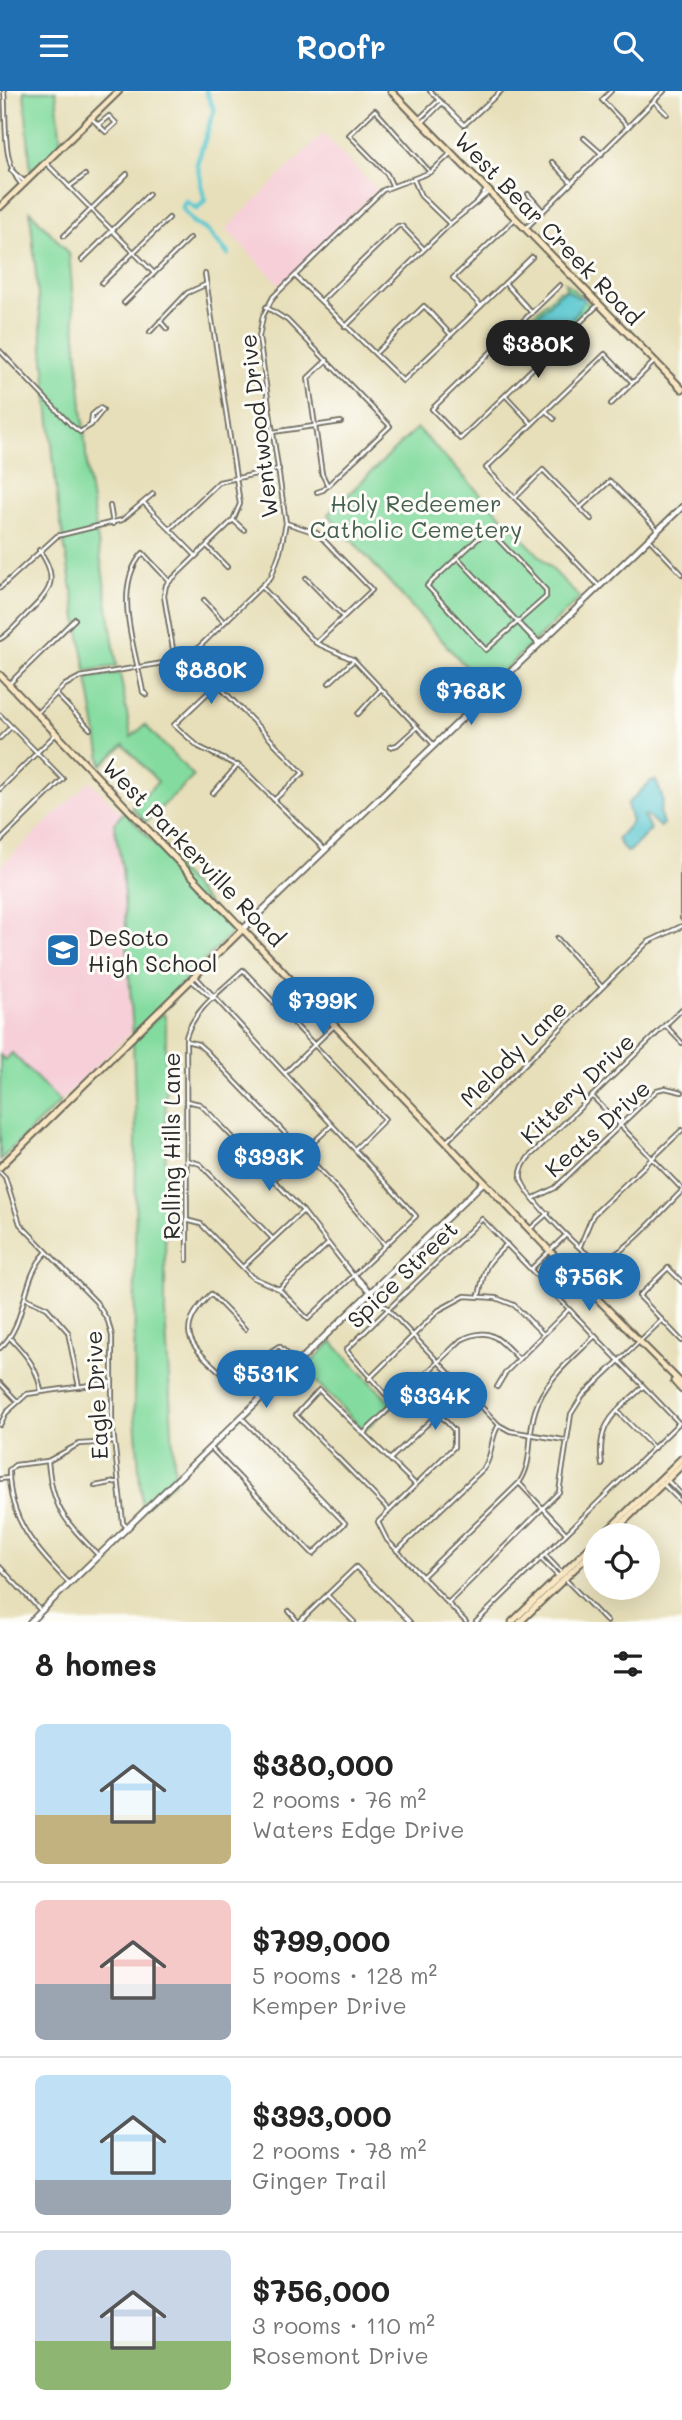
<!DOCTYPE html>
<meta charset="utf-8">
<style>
body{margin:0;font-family:Mali,sans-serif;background:#f2f2f2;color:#222;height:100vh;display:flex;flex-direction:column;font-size:26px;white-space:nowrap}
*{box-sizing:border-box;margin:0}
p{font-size:23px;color:#767676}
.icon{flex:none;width:38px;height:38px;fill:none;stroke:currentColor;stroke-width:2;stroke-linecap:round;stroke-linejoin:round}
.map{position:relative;height:1531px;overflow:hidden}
.drawer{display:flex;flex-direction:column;background:#fff;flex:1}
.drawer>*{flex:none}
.tools{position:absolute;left:583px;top:1432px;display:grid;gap:14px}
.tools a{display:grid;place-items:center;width:77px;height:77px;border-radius:50%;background:#fff;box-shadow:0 7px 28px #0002;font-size:35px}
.price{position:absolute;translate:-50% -60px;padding:0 16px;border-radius:24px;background:#1f6fb2;color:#fff;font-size:23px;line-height:46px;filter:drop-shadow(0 2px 4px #0008)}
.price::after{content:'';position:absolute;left:50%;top:42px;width:21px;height:16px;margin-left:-10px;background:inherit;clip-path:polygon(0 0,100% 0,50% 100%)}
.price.current{background:#222;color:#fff}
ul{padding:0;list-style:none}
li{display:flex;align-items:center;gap:21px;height:175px;padding:0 35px}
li+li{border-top:2px solid #e0e0e0}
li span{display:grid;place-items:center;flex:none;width:196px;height:140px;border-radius:10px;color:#555}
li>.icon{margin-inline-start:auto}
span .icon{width:84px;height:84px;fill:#fffc;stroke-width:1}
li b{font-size:30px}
h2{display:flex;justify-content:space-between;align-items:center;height:84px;padding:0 35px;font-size:30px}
header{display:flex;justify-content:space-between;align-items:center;height:91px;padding:0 35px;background:#1f6fb2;color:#fff;font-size:32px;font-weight:600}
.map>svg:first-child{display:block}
.built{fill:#f6cfd9}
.green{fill:#83db9f;stroke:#578365;stroke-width:2}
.water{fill:#5bc8d0;stroke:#437a7e;stroke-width:2}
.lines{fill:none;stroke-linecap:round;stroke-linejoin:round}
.river{stroke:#5bc8d0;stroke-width:5}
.minor-casing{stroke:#6d6a5d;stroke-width:6}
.tertiary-casing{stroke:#6d6a5d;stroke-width:8}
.secondary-casing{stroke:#6d6a5d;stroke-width:9}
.minor{stroke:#fff;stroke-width:2.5}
.tertiary{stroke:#fff;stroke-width:4.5}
.secondary{stroke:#f9e7c3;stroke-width:5}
.labels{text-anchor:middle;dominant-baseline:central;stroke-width:6;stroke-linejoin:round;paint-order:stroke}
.street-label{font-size:23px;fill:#2b2b2b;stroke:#fdfcf7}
.park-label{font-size:23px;fill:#45604e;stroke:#fdfcf7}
.poi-label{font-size:23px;fill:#2b2b2b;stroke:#fdfcf7;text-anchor:start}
</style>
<header><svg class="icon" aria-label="menu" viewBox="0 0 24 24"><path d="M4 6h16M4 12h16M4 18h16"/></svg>Roofr<svg class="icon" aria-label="search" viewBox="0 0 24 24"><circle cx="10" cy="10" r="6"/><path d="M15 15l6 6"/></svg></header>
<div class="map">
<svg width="682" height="1531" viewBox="0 0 682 1531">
<rect width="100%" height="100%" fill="#fdfcf7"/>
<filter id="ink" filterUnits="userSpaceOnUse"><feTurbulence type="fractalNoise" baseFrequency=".0143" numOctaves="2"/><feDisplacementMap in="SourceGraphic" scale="14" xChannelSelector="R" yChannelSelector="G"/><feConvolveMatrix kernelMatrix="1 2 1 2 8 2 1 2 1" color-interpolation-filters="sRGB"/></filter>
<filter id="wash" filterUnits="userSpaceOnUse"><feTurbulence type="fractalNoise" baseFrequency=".00686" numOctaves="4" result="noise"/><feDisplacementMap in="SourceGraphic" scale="28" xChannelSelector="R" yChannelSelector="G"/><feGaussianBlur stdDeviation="1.57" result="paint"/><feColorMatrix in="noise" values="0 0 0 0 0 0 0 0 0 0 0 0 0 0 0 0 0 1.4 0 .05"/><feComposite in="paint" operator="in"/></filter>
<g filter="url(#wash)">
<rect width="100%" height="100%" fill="#e7dfb9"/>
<g class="built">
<path d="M323 43 377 99 280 194 226 138Z"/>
<path d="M90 690 122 723 114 732 122 777 131 941 0 1069V776Z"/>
</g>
<g class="green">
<path d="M24 0H56L61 54 31 83Z"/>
<path d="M30 120 69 162 88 386 117 575 86 580 58 416Z"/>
<path d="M565 191 590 214 570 238 544 262 520 237 558 200 566 199Z"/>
<path d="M417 337 580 507 485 597 328 423Z"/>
<path d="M120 582 131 646 145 634 194 685 146 731 131 716 158 691 124 654 102 674 87 587Z"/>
<path d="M125 720 233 840 133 943 122 777 114 732Z"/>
<path d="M163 921 166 929 165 1222 175 1390 142 1418 134 1314 136 1041 133 950Z"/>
<path d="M12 962 60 1011 0 1069V964L5 969Z"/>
<path d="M332 1251 392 1313 364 1340 304 1278Z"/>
</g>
<g class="water">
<path d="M567 199 578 207 584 205C585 212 560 247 550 249 547 250 543 248 540 249L528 235 558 204Z"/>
<path d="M656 689 663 708 660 723 663 733 660 736 646 724 643 725 651 738 630 760 626 761 617 748 632 731 627 713 651 690Z"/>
</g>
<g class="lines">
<path class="river" d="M206 0 214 19 197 73 205 109 197 118 186 110 182 117 193 131 208 140 228 163"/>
</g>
</g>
<g filter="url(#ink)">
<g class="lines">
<g class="minor-casing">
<g id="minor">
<path d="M4 0C7 29 1 72 22 94"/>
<path d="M430 0 464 34 501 0"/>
<path d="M611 0 602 9 628 36"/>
<path d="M654 10 667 23"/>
<path d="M91 27 106 41 116 32 109 25 98 34"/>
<path d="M419 28 439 9"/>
<path d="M422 32 442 12"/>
<path d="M584 47 602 63"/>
<path d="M552 71 571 91"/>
<path d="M46 72 154 182"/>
<path d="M11 79 25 91"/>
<path d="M414 89 421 105 450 133"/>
<path d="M392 94 387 83 349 44 375 19 430 81"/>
<path d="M69 96 85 84"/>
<path d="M528 103 543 120"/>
<path d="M477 111 487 98"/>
<path d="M525 138 664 0"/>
<path d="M64 145 127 83"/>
<path d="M82 169 149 103"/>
<path d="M295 185 403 290 532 166"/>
<path d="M102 192 169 127"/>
<path d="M505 192 532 222"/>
<path d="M560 194 432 318 460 348 599 213"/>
<path d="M321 210 398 135H402L424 158"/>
<path d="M124 212 190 147"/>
<path d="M481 215 453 187 515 128"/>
<path d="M266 216 287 229 390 335 323 399 317 401"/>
<path d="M160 230 167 238"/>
<path d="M345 236 450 133 488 102"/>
<path d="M518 238 544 266"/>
<path d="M150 241 187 202 207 193"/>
<path d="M0 260 71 334 80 341 91 334"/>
<path d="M377 261 424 215 451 244"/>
<path d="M327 269 308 287 322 383 328 395"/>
<path d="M506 305 532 333"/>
<path d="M611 313 655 270"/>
<path d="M100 317 103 319 91 334 92 324Z"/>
<path d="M546 320 554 328"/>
<path d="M273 341 341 331"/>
<path d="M515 407 543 379 591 428"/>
<path d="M144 412 196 465"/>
<path d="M110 415 113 433"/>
<path d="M580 417 610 390 657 438"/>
<path d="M233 429 244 439"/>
<path d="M286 432 317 442 372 499 316 552"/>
<path d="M170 438 219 391 279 378"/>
<path d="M486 440H490L546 499V506L486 559 427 495Z"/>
<path d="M649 448 682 483"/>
<path d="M207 455 227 476"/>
<path d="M457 466 539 554"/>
<path d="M306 487 343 525"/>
<path d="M598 494 486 377 605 263 633 292"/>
<path d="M262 496 316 552 354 569 434 654"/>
<path d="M0 497 57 445 122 429 153 403"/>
<path d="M204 509 224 531"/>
<path d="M525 538 539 551"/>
<path d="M0 548C8 544 17 533 24 526 48 502 62 491 39 459"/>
<path d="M175 570 164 505 166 494 233 429 240 413 205 183"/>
<path d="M231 580 174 634 199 656 242 677 325 759"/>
<path d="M329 592 354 569"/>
<path d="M9 593 75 528"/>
<path d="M218 594 303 682 274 709"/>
<path d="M56 603 90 638"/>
<path d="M147 604 143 601C136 560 111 496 143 462L169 490"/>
<path d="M37 622 65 594 80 586 175 570 197 558 271 486 280 461 286 432 259 246 263 225 273 206 383 99 431 81 451 62"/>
<path d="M358 623 381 598"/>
<path d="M0 624 63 688 0 750"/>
<path d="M0 647 11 636"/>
<path d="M390 656 397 654 417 636"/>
<path d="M0 698 55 644"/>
<path d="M213 702 238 674"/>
<path d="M682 774V827"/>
<path d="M557 847 602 896"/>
<path d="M192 890 213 908"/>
<path d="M682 918 528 1067C524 1073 520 1079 521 1087 523 1102 575 1155 589 1164 593 1166 599 1167 605 1167 624 1165 666 1115 682 1100"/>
<path d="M665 934 682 952"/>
<path d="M186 950 198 953 206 960 328 1087 385 1154"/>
<path d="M285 982 335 934"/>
<path d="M592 1005 682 1098"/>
<path d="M186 1010 200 1013 218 1031 303 1120 356 1188 388 1218"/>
<path d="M447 1050 648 851 682 835"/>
<path d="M187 1069 200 1073 273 1148"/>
<path d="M0 1081 5 1086 20 1133 96 1211 108 1230 112 1245V1330L123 1432 126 1435"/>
<path d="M273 1089 332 1034"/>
<path d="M534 1107 555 1097 657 999 665 997 682 1001"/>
<path d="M186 1129 201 1133 252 1186 279 1198 308 1228 416 1125 195 885"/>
<path d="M530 1138 548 1122"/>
<path d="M580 1155 593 1124 682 1039"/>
<path d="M187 1169 186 946C194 918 222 899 243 879L385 1028 356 1057"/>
<path d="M244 1175 303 1120"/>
<path d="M531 1178 566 1144"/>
<path d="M355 1184 499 1334 510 1340 564 1349"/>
<path d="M682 1191 668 1177 639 1205 682 1250"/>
<path d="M279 1198 328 1153"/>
<path d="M479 1205C486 1174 483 1176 507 1153"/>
<path d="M25 1207 47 1217 68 1241 79 1296"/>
<path d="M245 1238 211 1203C166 1246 199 1259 233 1293L261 1267 279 1255 297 1272"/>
<path d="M11 1248C27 1265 37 1276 41 1300"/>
<path d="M0 1257C28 1233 20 1187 47 1161"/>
<path d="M369 1288 439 1219 465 1205 496 1207 514 1214 543 1243"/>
<path d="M0 1292 17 1310"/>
<path d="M497 1296 506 1281 568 1219"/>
<path d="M394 1313 346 1259 482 1128 679 1332 476 1531"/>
<path d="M617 1320 654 1357"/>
<path d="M438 1322 454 1339V1356L378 1431 387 1449 466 1531"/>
<path d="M0 1334 6 1322 27 1303 112 1291"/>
<path d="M364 1342 461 1249C491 1234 498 1248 519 1268"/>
<path d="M210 1356 313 1463 345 1432 242 1327"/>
<path d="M390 1368 464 1298"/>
<path d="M48 1370C52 1418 66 1431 98 1464"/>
<path d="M602 1374C596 1332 615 1322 643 1296"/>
<path d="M0 1388 9 1387"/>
<path d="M667 1389 682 1404"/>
<path d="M520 1393 566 1442"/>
<path d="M664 1394 682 1412"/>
<path d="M95 1395 116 1391"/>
<path d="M389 1419 296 1324 319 1299 415 1393"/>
<path d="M397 1460 484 1377C494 1363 489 1348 499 1334"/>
<path d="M545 1464 562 1482"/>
<path d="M541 1468 558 1485"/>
<path d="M0 1476 41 1520"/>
<path d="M422 1486 519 1392C534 1371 527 1345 535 1320 544 1289 573 1267 595 1245"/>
<path d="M565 1488 607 1531"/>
<path d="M69 1492C37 1459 8 1429 9 1379L15 1374 48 1370 79 1353 114 1351"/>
<path d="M328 1505 354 1531"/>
<path d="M448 1512 559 1401 571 1323 583 1304 662 1229"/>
<path d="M289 1520 298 1531"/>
<path d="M299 1531 356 1476 410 1531"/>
</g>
</g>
<g class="tertiary-casing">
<g id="tertiary">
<path d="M243 838 682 416"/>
<path d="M30 1531 484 1091"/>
</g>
</g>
<g class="secondary-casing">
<g id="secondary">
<path d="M391 0 682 298"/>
<path d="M0 116 119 0"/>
<path d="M0 584 550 1160 682 1293"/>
<path d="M0 1076 243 838"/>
<path d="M674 1290 682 1299"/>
<path d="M603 1444 682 1367"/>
<path d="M610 1444 682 1374"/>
<path d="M512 1531 595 1451"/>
<path d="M520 1531 595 1458"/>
</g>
</g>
<use href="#minor" class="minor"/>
<use href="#tertiary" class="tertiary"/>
<use href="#secondary" class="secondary"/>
</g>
</g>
<defs>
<g id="school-square" transform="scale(1.75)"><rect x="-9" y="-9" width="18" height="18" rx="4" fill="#1f6fb2" stroke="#fdfcf7"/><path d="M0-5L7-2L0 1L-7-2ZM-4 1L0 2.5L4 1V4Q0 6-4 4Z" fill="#fff"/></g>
</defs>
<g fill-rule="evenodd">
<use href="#school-square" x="63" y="859"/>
</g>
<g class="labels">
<g class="street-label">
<text transform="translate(549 137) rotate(46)">West Bear Creek Road</text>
<text transform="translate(258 335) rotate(-97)">Wentwood Drive</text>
<text transform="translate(194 761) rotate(46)">West Parkerville Road</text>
<text transform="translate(513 962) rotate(-45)">Melody Lane</text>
<text transform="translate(577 997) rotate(-44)">Kittery Drive</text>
<text transform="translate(597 1037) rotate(-42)">Keats Drive</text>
<text transform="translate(171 1055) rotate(-90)">Rolling Hills Lane</text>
<text transform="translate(402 1183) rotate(-44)">Spice Street</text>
<text transform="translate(96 1304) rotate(-93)">Eagle Drive</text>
</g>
<g class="park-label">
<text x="416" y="412">Holy Redeemer<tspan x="416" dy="26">Catholic Cemetery</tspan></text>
</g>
<g class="poi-label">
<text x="88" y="846">DeSoto<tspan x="88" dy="26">High School</tspan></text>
</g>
</g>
</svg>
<div class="tools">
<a><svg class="icon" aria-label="locate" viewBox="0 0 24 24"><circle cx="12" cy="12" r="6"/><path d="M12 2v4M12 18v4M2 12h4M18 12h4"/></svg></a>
</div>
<b class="price current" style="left:538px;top:289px">$380K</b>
<b class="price" style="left:211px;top:615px">$880K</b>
<b class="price" style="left:471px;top:636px">$768K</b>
<b class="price" style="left:323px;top:946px">$799K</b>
<b class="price" style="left:269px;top:1102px">$393K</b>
<b class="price" style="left:589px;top:1222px">$756K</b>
<b class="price" style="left:266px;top:1319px">$531K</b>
<b class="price" style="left:435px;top:1341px">$334K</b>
</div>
<section class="drawer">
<h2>8 homes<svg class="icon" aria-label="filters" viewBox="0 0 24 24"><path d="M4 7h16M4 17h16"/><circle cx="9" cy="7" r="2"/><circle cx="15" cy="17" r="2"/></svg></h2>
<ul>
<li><span style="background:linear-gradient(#bfe0f5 65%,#c2b280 0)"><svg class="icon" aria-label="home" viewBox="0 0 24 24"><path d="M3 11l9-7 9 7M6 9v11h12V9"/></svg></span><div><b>$380,000</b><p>2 rooms · 76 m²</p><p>Waters Edge Drive</p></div></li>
<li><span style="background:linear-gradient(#f6c9c9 60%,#9aa5b1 0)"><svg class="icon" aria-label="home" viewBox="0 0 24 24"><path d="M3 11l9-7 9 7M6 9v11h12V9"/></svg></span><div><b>$799,000</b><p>5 rooms · 128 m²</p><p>Kemper Drive</p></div></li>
<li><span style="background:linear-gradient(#bfe0f5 75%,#9aa5b1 0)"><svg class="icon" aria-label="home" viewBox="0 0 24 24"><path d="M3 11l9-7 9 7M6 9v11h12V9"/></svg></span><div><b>$393,000</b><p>2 rooms · 78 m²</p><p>Ginger Trail</p></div></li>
<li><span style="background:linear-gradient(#c9d6e8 65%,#8fb573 0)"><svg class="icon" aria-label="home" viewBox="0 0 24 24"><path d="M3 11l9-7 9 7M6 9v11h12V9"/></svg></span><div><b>$756,000</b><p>3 rooms · 110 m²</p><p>Rosemont Drive</p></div></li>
</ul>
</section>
